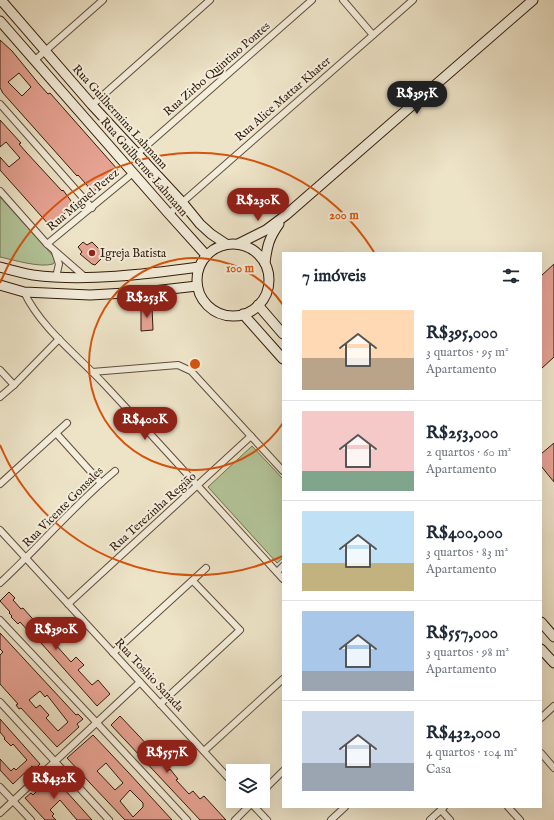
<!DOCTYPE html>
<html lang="pt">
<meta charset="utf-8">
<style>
body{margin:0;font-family:"IM FELL English",serif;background:#f2f2f3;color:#1f2937;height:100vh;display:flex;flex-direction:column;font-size:15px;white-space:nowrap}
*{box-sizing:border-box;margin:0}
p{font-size:13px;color:#747a83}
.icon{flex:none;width:22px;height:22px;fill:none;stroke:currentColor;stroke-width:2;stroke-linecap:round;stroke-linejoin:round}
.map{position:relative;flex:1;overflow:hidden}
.panel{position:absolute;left:282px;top:252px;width:260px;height:556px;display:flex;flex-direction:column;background:#fff;border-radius:0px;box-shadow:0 4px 16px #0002}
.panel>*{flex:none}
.controls{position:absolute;left:226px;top:764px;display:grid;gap:8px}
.controls a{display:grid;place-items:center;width:44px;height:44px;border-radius:0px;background:#fff;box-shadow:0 4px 16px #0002;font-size:20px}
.price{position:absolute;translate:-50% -34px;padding:0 9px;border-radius:14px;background:#8f2418;color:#fff;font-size:13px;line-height:26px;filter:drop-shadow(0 1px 2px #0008)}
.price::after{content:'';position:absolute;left:50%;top:24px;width:12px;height:9px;margin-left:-6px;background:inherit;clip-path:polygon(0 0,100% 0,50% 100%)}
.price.current{background:#222;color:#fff}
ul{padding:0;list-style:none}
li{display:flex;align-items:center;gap:12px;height:100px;padding:0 20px}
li+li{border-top:1px solid #e0e1e3}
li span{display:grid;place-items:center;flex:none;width:112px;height:80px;border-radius:0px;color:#555}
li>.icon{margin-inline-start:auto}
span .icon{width:48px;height:48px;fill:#fffc;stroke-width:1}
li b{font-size:17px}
h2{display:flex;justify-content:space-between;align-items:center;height:48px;padding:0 20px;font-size:17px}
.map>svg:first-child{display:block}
.green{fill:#b3c599;stroke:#727053}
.building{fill:#e6a292;stroke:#311b0d;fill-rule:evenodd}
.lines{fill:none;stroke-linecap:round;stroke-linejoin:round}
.street-casing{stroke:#604d3c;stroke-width:8}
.secondary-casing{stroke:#311b0d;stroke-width:11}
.street{stroke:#f3eddb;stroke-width:6}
.secondary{stroke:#f3eddb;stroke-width:9}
.ring{fill:none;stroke:#d6530c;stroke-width:2}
.poi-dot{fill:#8f2418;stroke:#f3eddb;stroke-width:1.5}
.labels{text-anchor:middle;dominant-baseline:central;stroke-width:4;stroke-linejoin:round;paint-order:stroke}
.street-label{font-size:12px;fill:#311b0d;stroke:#f3eddb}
.poi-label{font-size:12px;fill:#311b0d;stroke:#f3eddb;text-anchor:start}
.centre{fill:#d6530c;stroke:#f3eddb;stroke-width:2}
.ring-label{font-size:12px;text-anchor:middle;font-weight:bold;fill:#d6530c;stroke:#f3eddb;stroke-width:4;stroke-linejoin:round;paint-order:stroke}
</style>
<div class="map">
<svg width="554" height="820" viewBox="0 0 554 820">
<rect width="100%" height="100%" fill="#ede3c7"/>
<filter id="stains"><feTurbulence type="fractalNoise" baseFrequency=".005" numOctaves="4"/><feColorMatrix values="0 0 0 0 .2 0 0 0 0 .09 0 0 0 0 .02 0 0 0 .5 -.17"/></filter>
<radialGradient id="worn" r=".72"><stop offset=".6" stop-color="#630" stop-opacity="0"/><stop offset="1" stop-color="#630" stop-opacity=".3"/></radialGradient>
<g class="green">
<path d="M0 197 56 259 53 264C40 268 14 260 0 257Z"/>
<path d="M252 446 283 479V558L277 563 208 487Z"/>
</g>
<g class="building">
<path d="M0 40 12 51 39 84 48 94 50 93 118 170 100 184 101 185 93 192 78 175 77 176 2 92V91L0 88ZM19 73 31 87 22 96 8 82Z"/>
<path d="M0 120 21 143 19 144 26 152 62 191 63 190 74 205 50 226 0 170V157L9 167 20 158 6 142 0 147Z"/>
<path d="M83 242 87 245 92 242 105 255 95 265 92 264 80 254 82 252 78 247Z"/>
<path d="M554 264V357L541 369V276Z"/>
<path d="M141 306 152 307 153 330 141 331Z"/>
<path d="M554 443V482L541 466V454Z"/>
<path d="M9 592 15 598 13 600 21 609 23 608 71 662 76 657 84 665 78 670 92 685 98 680 110 694 97 706 33 634 32 635 20 622 18 624 11 617 12 616 9 613 10 612 0 601Z"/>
<path d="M0 633 76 715 78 714 83 719 77 724 79 727 57 747 21 708 19 709 16 705 18 704 0 684V655L3 652 0 649ZM40 691 45 697 47 695 68 722 58 731 46 718 49 715 40 705 36 708 29 700Z"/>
<path d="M120 716 155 753 154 754 161 762 160 763 168 771 170 769 178 779 176 780 189 794 193 791 200 799 204 796 226 820H200L111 725Z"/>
<path d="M0 719 40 764 35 769 32 766 13 784 0 770V759L11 771 14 768 16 770 27 760 13 744 11 746 4 739 5 738 0 732Z"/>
<path d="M93 735 128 772 172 820H125L90 783 67 758ZM106 763 123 783 115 790 97 771ZM130 790 143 803V807L133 817 120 801Z"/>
<path d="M50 774 65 790 92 820H77L60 800 50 810 54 814 52 816 56 820H45L25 798 31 793 33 795 42 786 40 784Z"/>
</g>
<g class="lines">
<g class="street-casing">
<g id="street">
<path d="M343 0 373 35"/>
<path d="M35 60 103 0"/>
<path d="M0 104 92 208"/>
<path d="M92 105 210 0"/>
<path d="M137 154 312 0"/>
<path d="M0 191 47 244 85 277"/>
<path d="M169 214 413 0"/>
<path d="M47 244 133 173"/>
<path d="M55 252 59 264 56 277"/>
<path d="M24 292C41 328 77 355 104 384 164 448 223 514 283 579"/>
<path d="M0 370 14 385"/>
<path d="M92 372 178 365 191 371 283 471"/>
<path d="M0 397 14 385 59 339"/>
<path d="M56 433 101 483"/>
<path d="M0 484 67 423"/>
<path d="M0 530 233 783"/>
<path d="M277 572 283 566"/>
<path d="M0 583C39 547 74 505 115 471"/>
<path d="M68 604 251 436"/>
<path d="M0 620 97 723 187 820"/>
<path d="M113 653 206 568"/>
<path d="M0 702 109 820"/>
<path d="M160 704 240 630 193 581"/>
<path d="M541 718 554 706"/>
<path d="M204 751 283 679"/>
<path d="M541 753 554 768"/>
<path d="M0 787 31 820"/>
<path d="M263 791 283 771"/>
<path d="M249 801 267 820"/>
<path d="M508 807 520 820"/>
<path d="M441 810 450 820"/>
<path d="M0 813 140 682"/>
<path d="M235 820 254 801"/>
<path d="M331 820 345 807"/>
<path d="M430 820 444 807"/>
</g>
</g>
<g class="secondary-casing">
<g id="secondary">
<path d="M1 0 92 105 182 202 200 224 211 234 226 244"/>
<path d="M0 21 169 214 206 255"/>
<path d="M238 244 266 230 286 215 533 0"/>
<circle cx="233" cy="280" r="36"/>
<path d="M265 263C267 246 269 238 279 224"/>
<path d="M0 267C11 270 22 273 33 275 85 282 147 274 199 267"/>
<path d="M0 285 24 292 90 295 144 292 197 286"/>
<path d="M258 305 283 334"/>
<path d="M243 314 283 359"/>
<path d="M541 622 554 637"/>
<path d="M541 649 554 663"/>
</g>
</g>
<use href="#street" class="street"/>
<use href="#secondary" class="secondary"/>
</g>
<g class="ring">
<path d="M283 423A106 106 0 1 1 283 305"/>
<path d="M283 556A211 211 0 0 1 0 445M0 283A211 211 0 0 1 374 252"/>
</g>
<circle class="poi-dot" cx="92" cy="253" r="4"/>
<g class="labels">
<g class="street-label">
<text transform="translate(217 69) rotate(-41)">Rua Zirbo Quintino Pontes</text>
<text transform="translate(283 99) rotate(-41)">Rua Alice Mattar Khater</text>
<text transform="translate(120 117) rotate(48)">Rua Guilhermina Lahmann</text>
<text transform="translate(144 167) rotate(49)">Rua Guilherme Lahmann</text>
<text transform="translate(83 200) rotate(-40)">Rua Miguel Perez</text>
<text transform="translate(63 507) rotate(-45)">Rua Vicente Gonsales</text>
<text transform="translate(153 512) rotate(-42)">Rua Terezinha Região</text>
<text transform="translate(149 675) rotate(47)">Rua Toshio Sanada</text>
</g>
<g class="poi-label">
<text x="100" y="253">Igreja Batista</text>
</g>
</g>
<circle cx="195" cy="364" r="6" class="centre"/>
<g class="ring-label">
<text x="344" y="219">200 m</text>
<text x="240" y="272">100 m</text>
</g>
<rect width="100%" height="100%" filter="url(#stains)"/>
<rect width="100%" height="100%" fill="url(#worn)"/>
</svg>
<div class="controls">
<a><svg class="icon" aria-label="layers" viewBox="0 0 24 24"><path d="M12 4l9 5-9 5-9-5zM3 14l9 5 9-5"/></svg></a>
</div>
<b class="price current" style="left:417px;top:115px">R$395K</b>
<b class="price" style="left:258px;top:222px">R$230K</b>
<b class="price" style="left:147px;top:319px">R$253K</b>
<b class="price" style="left:145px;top:441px">R$400K</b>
<b class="price" style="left:56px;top:651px">R$390K</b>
<b class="price" style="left:167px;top:774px">R$557K</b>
<b class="price" style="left:54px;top:800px">R$432K</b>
<section class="panel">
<h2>7 imóveis<svg class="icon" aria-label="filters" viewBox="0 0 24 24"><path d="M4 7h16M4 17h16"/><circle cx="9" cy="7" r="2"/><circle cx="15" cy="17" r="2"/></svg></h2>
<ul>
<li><span style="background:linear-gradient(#ffd9b3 60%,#b9a48a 0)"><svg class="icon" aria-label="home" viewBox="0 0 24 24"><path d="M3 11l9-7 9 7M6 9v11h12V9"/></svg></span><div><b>R$395,000</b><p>3 quartos · 95 m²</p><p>Apartamento</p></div></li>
<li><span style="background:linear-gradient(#f6c9c9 75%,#7fa58c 0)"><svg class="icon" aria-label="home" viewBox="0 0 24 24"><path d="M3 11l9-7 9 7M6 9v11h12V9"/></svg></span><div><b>R$253,000</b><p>2 quartos · 60 m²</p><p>Apartamento</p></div></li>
<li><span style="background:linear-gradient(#bfe0f5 65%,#c2b280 0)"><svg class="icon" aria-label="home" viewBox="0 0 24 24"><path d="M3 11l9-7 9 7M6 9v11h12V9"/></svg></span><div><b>R$400,000</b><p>3 quartos · 83 m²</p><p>Apartamento</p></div></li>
<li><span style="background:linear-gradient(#a9c7e8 75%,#9aa5b1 0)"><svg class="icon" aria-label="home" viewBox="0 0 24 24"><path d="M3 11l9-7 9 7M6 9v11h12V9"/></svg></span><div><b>R$557,000</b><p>3 quartos · 98 m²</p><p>Apartamento</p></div></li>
<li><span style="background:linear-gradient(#c9d6e8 65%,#9aa5b1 0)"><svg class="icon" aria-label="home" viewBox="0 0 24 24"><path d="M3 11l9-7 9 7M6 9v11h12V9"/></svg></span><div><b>R$432,000</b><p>4 quartos · 104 m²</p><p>Casa</p></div></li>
</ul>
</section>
</div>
